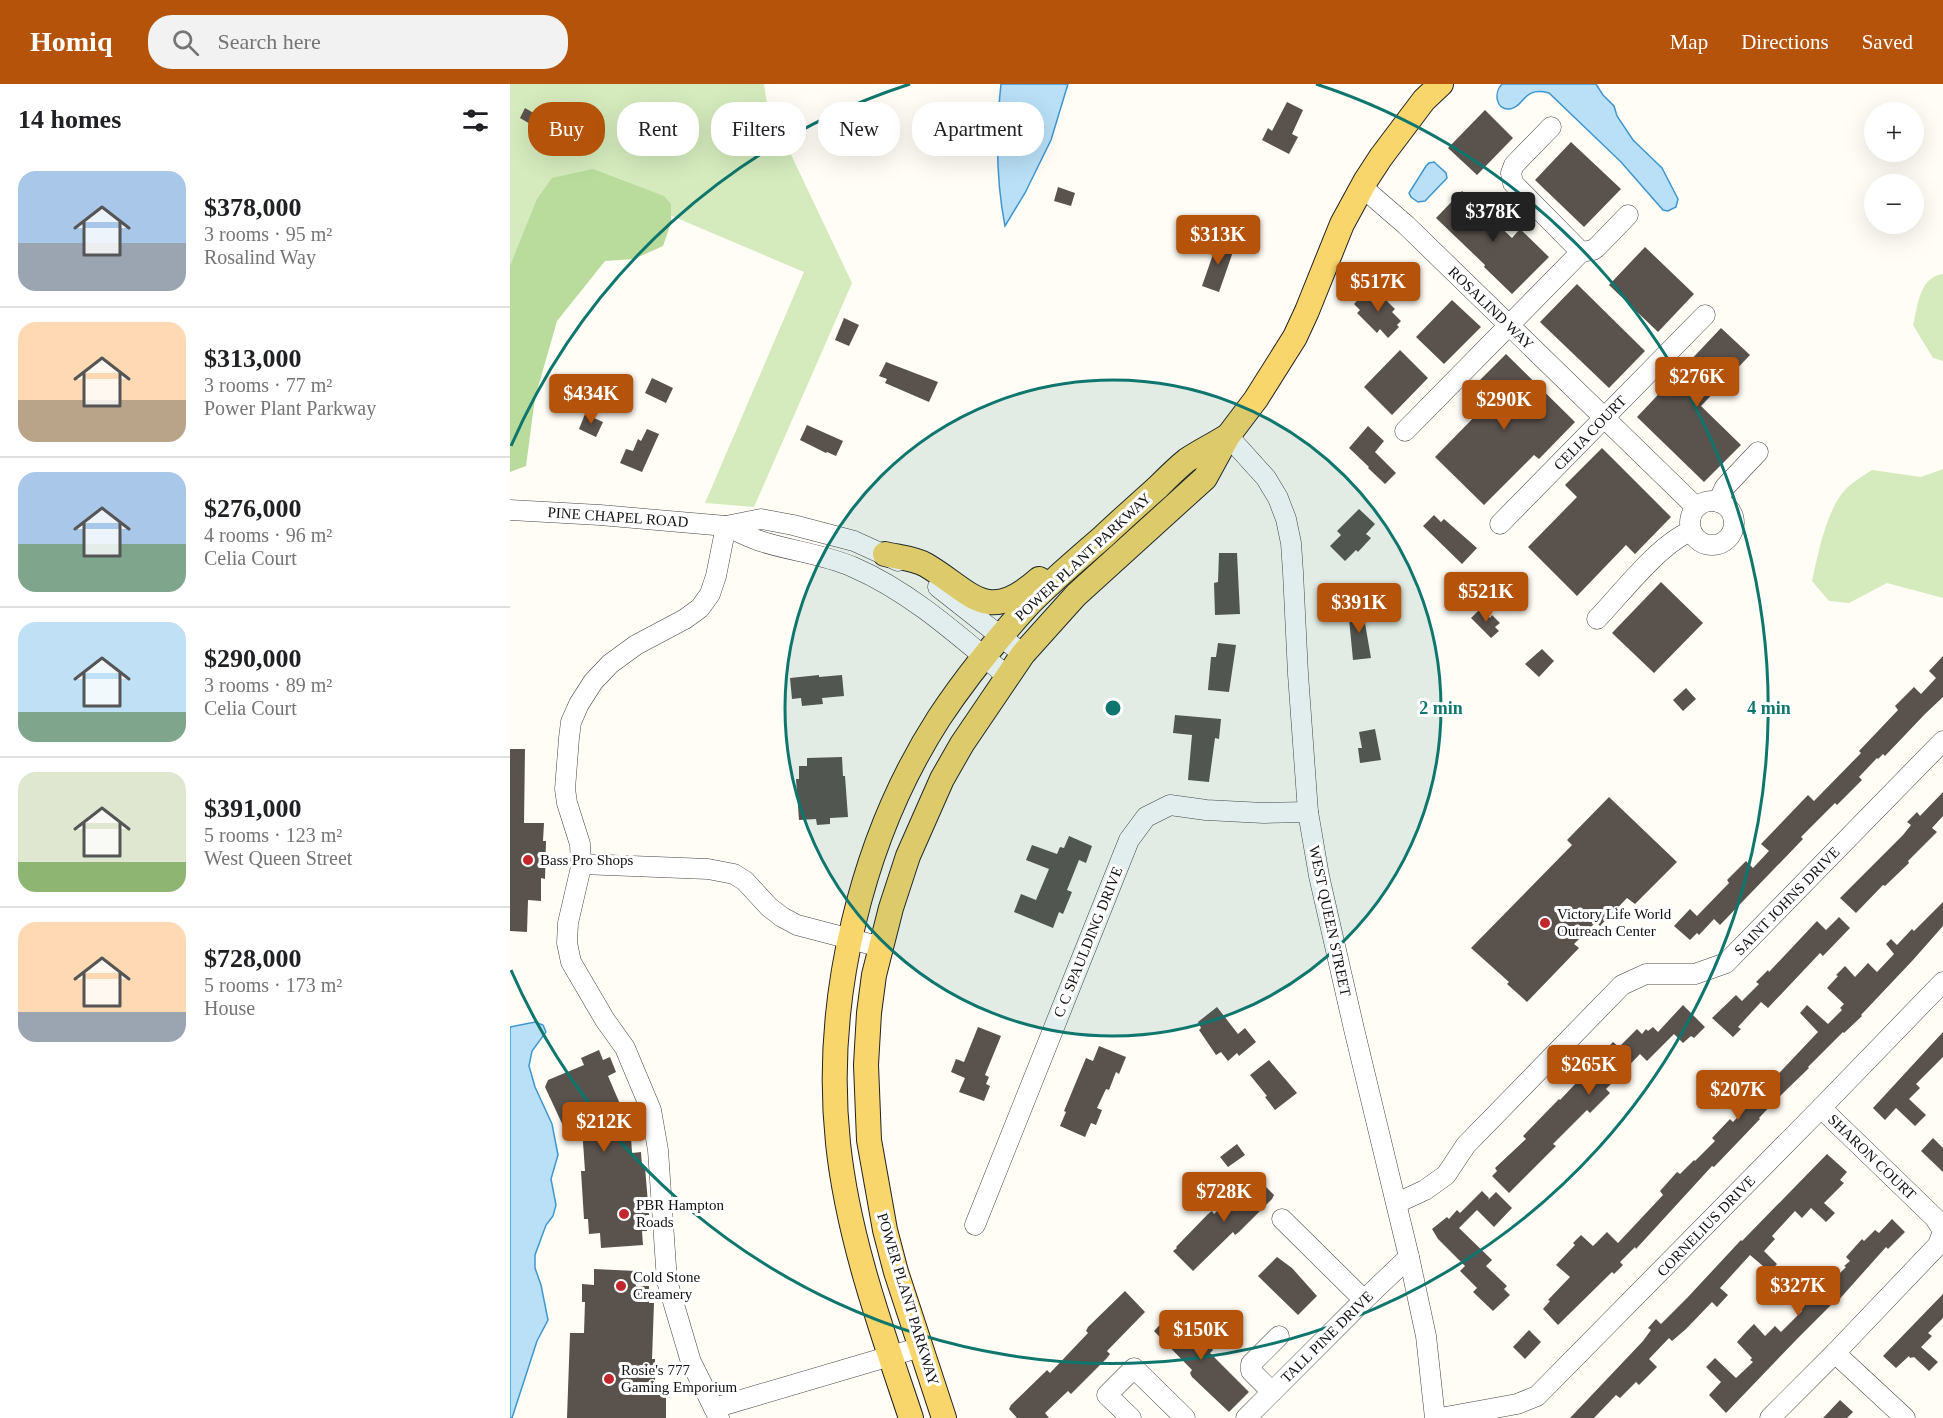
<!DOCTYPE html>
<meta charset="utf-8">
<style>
body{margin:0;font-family:"Times New Roman",serif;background:#f2f2f2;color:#202124;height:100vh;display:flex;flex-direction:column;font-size:22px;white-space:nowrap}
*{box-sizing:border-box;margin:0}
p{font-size:20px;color:#757577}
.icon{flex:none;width:33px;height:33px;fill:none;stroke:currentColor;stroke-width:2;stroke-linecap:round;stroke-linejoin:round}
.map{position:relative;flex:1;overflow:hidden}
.side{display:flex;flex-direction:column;background:#fff;width:510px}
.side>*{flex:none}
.guide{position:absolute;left:18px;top:18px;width:570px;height:54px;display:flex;gap:12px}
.tools{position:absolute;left:1354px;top:18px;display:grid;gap:12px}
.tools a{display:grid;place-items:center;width:60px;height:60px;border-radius:50%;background:#fff;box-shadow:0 6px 24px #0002;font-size:30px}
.price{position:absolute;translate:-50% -51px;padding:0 14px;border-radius:6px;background:#b45309;color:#fff;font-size:20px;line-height:39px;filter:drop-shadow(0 2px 3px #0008)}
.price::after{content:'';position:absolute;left:50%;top:36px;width:18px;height:14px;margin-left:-9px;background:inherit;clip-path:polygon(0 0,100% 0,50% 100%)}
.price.selected{background:#222;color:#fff}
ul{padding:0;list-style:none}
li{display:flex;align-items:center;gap:18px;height:150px;padding:0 18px}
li+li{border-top:2px solid #e0e0e0}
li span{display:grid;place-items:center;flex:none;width:168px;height:120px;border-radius:18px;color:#555}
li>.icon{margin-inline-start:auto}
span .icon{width:72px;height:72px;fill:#fffc;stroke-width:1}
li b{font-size:26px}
h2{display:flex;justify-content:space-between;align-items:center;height:72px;padding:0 18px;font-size:26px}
.pill{padding:0 21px;border-radius:24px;background:#fff;box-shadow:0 6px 24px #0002;font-size:21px;line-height:54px}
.pill.selected{background:#b45309;color:#fff}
header{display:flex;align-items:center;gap:36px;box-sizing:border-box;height:84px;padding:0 30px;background:#b45309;color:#fff}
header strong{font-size:28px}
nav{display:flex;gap:33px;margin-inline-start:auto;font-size:21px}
.search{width:420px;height:54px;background:#f2f2f2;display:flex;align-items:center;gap:15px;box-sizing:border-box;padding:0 21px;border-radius:24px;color:#757577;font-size:22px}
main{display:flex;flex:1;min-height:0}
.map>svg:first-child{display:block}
.green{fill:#d5ebbd}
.forest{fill:#b9dc9c}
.water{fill:#b9e0f7;stroke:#3f96cf;stroke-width:1.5}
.building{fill:#5a524d}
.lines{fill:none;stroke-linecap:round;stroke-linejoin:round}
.minor-casing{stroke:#444;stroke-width:21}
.major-casing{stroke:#222;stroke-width:26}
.minor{stroke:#fff;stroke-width:20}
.major{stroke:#f9d66b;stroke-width:24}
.ring{fill:none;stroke:#0f766e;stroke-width:3}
.poi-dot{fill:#c4262e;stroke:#fff;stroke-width:2}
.labels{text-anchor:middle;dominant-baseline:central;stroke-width:6;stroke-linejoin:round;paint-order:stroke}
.street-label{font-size:15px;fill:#111;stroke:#fff}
.poi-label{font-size:15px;fill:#111;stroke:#fff;text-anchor:start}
.centre{fill:#0f766e;stroke:#fff;stroke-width:3}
.ring-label{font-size:18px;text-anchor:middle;font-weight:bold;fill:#0f766e;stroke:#fff;stroke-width:6;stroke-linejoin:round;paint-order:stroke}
</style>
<header>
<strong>Homiq</strong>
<div class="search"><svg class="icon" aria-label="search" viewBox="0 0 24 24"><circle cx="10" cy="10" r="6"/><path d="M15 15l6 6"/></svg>Search here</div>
<nav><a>Map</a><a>Directions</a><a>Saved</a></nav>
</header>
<main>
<section class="side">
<h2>14 homes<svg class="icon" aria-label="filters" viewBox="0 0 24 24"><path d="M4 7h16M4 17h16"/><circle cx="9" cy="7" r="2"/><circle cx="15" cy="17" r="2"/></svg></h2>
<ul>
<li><span style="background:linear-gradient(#a9c7e8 60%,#9aa5b1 0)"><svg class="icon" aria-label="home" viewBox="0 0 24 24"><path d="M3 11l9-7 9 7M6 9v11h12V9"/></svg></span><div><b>$378,000</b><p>3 rooms · 95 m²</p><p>Rosalind Way</p></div></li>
<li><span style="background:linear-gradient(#ffd9b3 65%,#b9a48a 0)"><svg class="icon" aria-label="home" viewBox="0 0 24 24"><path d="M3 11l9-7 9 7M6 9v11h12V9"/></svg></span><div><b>$313,000</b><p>3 rooms · 77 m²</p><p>Power Plant Parkway</p></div></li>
<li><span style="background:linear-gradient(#a9c7e8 60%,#7fa58c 0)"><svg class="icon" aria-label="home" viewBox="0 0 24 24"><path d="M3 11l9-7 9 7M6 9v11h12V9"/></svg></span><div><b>$276,000</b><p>4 rooms · 96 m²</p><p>Celia Court</p></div></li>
<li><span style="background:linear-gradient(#bfe0f5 75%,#7fa58c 0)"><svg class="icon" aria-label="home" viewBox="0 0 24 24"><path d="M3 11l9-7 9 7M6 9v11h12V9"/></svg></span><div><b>$290,000</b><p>3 rooms · 89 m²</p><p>Celia Court</p></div></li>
<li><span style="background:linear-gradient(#dfe7d0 75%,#8fb573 0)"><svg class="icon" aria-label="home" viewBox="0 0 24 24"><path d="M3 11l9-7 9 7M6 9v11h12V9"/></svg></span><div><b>$391,000</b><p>5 rooms · 123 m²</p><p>West Queen Street</p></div></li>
<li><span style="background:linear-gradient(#ffd9b3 75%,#9aa5b1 0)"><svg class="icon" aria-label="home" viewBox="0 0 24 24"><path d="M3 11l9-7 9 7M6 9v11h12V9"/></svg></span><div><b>$728,000</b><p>5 rooms · 173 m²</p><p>House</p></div></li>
</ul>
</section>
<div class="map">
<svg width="1433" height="1334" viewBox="0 0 1433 1334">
<rect width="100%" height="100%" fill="#fffdf5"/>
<g class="green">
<path d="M0 0H254L257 20 342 199 244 423 195 419 294 188 77 96 0 336Z"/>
<path d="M1433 190V277L1423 274 1403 241C1408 222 1409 193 1433 190Z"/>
<path d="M1433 385V514L1377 499 1339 519 1319 517 1302 497C1308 470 1317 421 1339 402 1346 396 1354 391 1362 386L1411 393Z"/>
</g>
<path class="forest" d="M83 85 154 112 161 120V139L153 162 124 175 95 177 47 237 25 314 16 382 0 388V182L27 115 42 94Z"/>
<g class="water">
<path d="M491 0H558L541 56 515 109 495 142C486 96 486 46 491 0Z"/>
<path d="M992 0H1086L1093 11 1104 22 1107 32 1123 56 1152 84 1168 115 1166 123 1158 127 1153 126 1111 78 1039 9C1012 2 1015 23 1000 25 985 26 984 8 992 0Z"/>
<path d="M924 78 936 89 937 94 915 117 908 118 901 113 899 109 916 82 919 79Z"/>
<path d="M25 938 33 941 36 948 22 967 19 982 25 1003 42 1040 48 1071 41 1095 46 1121 43 1132 36 1141 25 1171V1184L31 1201 38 1236 27 1257 2 1334H0V943Z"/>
</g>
<g class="building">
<path d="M777 18 793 26 782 50 788 53 779 70 752 56 758 44 762 47Z"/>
<path d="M15 24 27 31 22 41 10 34Z"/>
<path d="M975 26 1003 54 967 91 938 64Z"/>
<path d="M1061 58 1111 105 1074 143 1025 96Z"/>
<path d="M548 103 565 109 561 122 544 117Z"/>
<path d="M952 107 1002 154 1010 145 1039 173 1002 210 974 183 975 181 926 134Z"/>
<path d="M708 156 725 162 709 208 692 202Z"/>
<path d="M1135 163 1184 210 1148 248 1099 201Z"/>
<path d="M1067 200 1135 267 1099 304 1030 238Z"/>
<path d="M858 205 866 213 870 210 885 225 882 228 891 237 887 241 889 243 878 254 870 245 867 249 847 229 850 226 844 220Z"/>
<path d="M942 216 971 243 934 280 906 253Z"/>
<path d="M334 234 349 241 339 262 325 256Z"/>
<path d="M1211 244 1240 271 1191 322 1231 361 1194 398 1127 333Z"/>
<path d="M890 266 918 294 882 331 854 303Z"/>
<path d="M996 270 1065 338 1029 375 1024 371 974 421 925 373 975 322 959 307Z"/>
<path d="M376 278 428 298 419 318 375 299 377 295 369 292Z"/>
<path d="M142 294 163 304 156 319 135 309Z"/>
<path d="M75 330 93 338 86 353 69 345Z"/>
<path d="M297 341 333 357 326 372 317 368 316 369 290 356Z"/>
<path d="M858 342 874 357 865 368 886 389 875 400 858 384 859 383 839 364Z"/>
<path d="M137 345 149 350 132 388 110 379 116 365 123 367 128 355 131 357Z"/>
<path d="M1092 364 1161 433 1125 470 1116 461 1067 512 1018 463 1067 413 1055 401Z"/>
<path d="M849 425 865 440 856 450 861 454 848 468 846 466 835 477 820 462 831 451 827 447Z"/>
<path d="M924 431 931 438 934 435 967 464 952 480 913 442Z"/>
<path d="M709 469H727L730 530 705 531 704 499 708 498Z"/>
<path d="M1151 498 1193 539 1144 589 1102 549Z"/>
<path d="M852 522 861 574 843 576 838 524Z"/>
<path d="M971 524 980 534 982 531 990 539 985 543 989 547 981 554 961 534Z"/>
<path d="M708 559 726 561 719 608 698 606 701 573H706Z"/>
<path d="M1032 565 1044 577 1029 593 1015 580Z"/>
<path d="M1433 572V613L1415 630 1375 672 1373 670 1368 675 1367 674 1349 693 1352 696 1327 721 1325 719 1291 753 1293 755 1210 841 1204 835 1189 851 1187 849 1180 856 1164 842 1180 825 1187 832 1219 799 1217 796 1236 777 1243 784 1259 767 1251 760 1298 711 1304 717 1351 669 1349 667 1388 626 1385 622 1404 603 1411 610 1426 594 1419 587Z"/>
<path d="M309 591V593L332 591 334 612 312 614 313 620 292 622 291 614 282 615 280 594Z"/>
<path d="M1176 604 1186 615 1173 627 1163 616Z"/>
<path d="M665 631 711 635 709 655 705 654 699 698 678 696 682 651 663 649Z"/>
<path d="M865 645 871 676 850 679 848 664H852L849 648Z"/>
<path d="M0 665H15L14 739H34L33 757H36L35 795 31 794V817L18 816 17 848 0 847Z"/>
<path d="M332 673 333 692H335L338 733 320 734V740L307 741 306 735 289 736 286 695H289V682H297V674Z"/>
<path d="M1433 708V732L1422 744 1427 748 1398 777 1399 779 1375 802 1373 801 1346 829 1330 814 1393 751 1401 741 1397 738 1407 728 1410 732Z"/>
<path d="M1099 713 1167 778 1125 820 1117 814 1090 842 1086 838 1064 860 1069 864 1017 918 997 900 999 898 961 864 1062 761 1057 756Z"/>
<path d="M559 752 582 762 576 779 569 776 557 806 562 808 553 830 549 828 543 844 504 828 511 810 526 816 539 785 516 776 522 761 547 770 550 763 554 764Z"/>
<path d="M1433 818V842L1403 876 1351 931 1352 932 1334 949 1333 948 1298 983 1299 984 1264 1018 1249 1034 1250 1035 1204 1083 1202 1082 1126 1165 1125 1163 1110 1178 1113 1181 1104 1190 1102 1188 1048 1241 1033 1225 1040 1217 1038 1216 1060 1193 1046 1181 1065 1161 1063 1159 1071 1151 1083 1162 1097 1148 1108 1159 1153 1111 1150 1107 1167 1088 1170 1090 1184 1076 1185 1077 1205 1057 1202 1054 1220 1035 1223 1038 1308 948 1290 929 1297 921 1318 940 1332 926 1330 924 1334 920 1317 904 1328 892 1326 891 1335 882 1345 893 1358 879 1367 888 1384 870 1376 860 1381 855 1387 861 1402 845 1404 847Z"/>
<path d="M1329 833 1340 844 1313 872 1310 869 1258 924 1251 918 1228 943 1231 945 1223 953 1202 934 1226 911 1232 917 1249 900 1246 898 1258 886 1259 888 1307 837 1316 846Z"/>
<path d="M1173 921 1195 943 1184 954 1181 952 1173 959 1164 950 1137 977 1130 970 1096 1005 1100 1009 1080 1029 1077 1026 1043 1060 1046 1062 999 1109 982 1092 987 1087 985 1084 1016 1055 1013 1052 1049 1015 1050 1016 1068 997 1074 1002 1090 985 1087 982 1093 976 1089 972 1103 958 1109 963 1127 945 1132 950 1136 945 1138 947 1143 943 1148 948Z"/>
<path d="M707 923 728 950 735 944 746 958 729 972 727 969 718 977 711 968 706 971 689 946 691 944 688 938Z"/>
<path d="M468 943 491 952 475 991 479 993 476 1000 480 1002 474 1017 449 1008 455 994 441 988 446 975 454 978Z"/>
<path d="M1433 948V973L1406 1000 1410 1004 1399 1015 1416 1031 1405 1042 1386 1024 1375 1036 1363 1024Z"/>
<path d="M589 962 616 973 609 990 606 988 599 1006 596 1005 587 1024 592 1026 586 1041 581 1039 575 1053 550 1042 556 1028 554 1027 576 974 583 977Z"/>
<path d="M89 966 93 976 100 973 106 988 98 992 113 1027 110 1028 121 1053 122 1069 131 1068 132 1083H135L139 1131H136L137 1147H132L133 1161 91 1164 90 1149 79 1150 78 1135H74L71 1087H75L72 1044 59 1050 55 1046 35 1003 38 996 74 981 71 974Z"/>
<path d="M759 976 787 1009 765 1026 755 1013 757 1012 740 991Z"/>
<path d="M1423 1054 1433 1064V1088L1411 1067Z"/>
<path d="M727 1060 735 1071 718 1083 710 1073Z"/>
<path d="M1317 1070 1337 1088 1330 1096 1334 1099 1314 1119 1325 1129 1316 1138 1301 1124 1292 1134 1285 1127 1262 1152 1265 1155 1254 1167 1267 1180 1260 1188 1240 1171 1210 1204 1218 1211 1207 1223 1202 1218 1176 1245 1162 1257 1159 1254 1139 1275 1147 1283 1129 1301 1126 1298 1110 1314 1106 1311 1084 1334H1060L1133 1257 1141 1246 1138 1244 1146 1235 1151 1240 1178 1213 1231 1156 1232 1157Z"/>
<path d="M744 1091 764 1111 762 1115 729 1148 725 1151 723 1148 683 1187 663 1167 667 1164 666 1163 698 1130 702 1127 704 1130Z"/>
<path d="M972 1107 979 1114 978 1116 986 1108 1002 1124 984 1143 967 1126 949 1144 982 1176 976 1182 997 1202 994 1205 1000 1211 983 1227 963 1208 967 1204 950 1187 955 1182 928 1155 922 1145 937 1133 939 1135 947 1126 950 1129Z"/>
<path d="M1382 1135 1395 1148 1378 1165 1376 1163 1326 1219 1324 1218 1288 1254 1216 1329 1199 1311 1211 1298 1196 1283 1205 1274 1226 1294 1243 1278 1240 1276 1242 1274 1227 1258 1237 1247 1244 1240 1255 1252 1265 1242 1271 1248 1292 1227 1284 1219 1288 1215 1276 1203 1294 1184 1316 1203 1336 1183 1334 1182 1340 1177 1336 1173 1352 1155 1354 1157 1365 1146 1369 1149Z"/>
<path d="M767 1173 782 1184 807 1212 788 1231 748 1192Z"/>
<path d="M84 1185 126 1187V1202H139V1219H144L142 1275H145V1299L156 1300V1334H57L60 1249H74L75 1218H72V1200L84 1201Z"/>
<path d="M615 1207 635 1228 597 1267 600 1270 597 1274 561 1310 558 1307 535 1329 539 1334H507L499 1325 501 1321 534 1289 537 1286 540 1289 578 1249 576 1247 578 1243Z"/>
<path d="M1433 1210V1234L1418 1249 1422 1252 1411 1263 1428 1278 1419 1287 1404 1273 1400 1274 1399 1272 1386 1284 1373 1272Z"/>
<path d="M663 1227 666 1230 668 1229 700 1262 703 1266 700 1269 739 1308 719 1328 682 1293 680 1289 682 1286 644 1247Z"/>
<path d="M1019 1246 1031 1258 1015 1275 1003 1263Z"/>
<path d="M1330 1316 1343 1328 1337 1334H1313Z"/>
</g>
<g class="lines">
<g class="minor-casing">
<g id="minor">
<path d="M852 103 896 141 1186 423"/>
<path d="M1071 168 1083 166 1087 163 1118 131"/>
<path d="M895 347 1071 168 1003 99 1001 89 1004 81 1041 43"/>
<path d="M718 352 756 394 768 414 776 435 781 459 783 488 788 590 798 728 809 792 844 945 899 1173 916 1252 925 1334"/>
<circle cx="1202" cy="439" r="22"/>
<path d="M1208 418 1215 403 1248 368"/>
<path d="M0 426 90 431 216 442 251 435 283 441 344 457 388 477"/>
<path d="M990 440 1195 231"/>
<path d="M216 442C227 447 238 453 250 457 280 467 313 470 343 483 401 508 449 552 497 592"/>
<path d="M428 503 513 570"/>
<path d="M1087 535C1112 509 1149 460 1181 447"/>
<path d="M71 780 198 785 224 790 235 797 259 823 272 833 287 841 371 863"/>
<path d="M887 1119 915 1106 936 1091 956 1061 1112 901 1136 890H1185L1216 879 1433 657"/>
<path d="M772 1135 854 1216"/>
<path d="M465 1141 619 756 636 733 660 721 696 726 754 729 798 728"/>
<path d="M1325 1269 1395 1334"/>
<path d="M762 1308 741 1287V1280L769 1252"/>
<path d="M204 1324 181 1278 157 1197 148 1066 141 1026 115 964 95 936 61 878 57 859 58 839 71 783 70 760 57 719 55 705 59 654 61 638 69 620 83 598 100 580 126 561 175 535 190 524 200 510 206 492 216 442"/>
<path d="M209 1334 204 1324 411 1263"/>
<path d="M621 1334 597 1311 624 1284 675 1334"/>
<path d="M736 1334 854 1216 899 1173"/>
<path d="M930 1334 1007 1320 1027 1312 1311 1024 1433 898"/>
<path d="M1260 1334 1325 1269 1428 1161 1433 1147 1425 1134 1311 1024"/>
</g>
</g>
<g class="major-casing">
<g id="major">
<path d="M375 470C387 473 404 474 416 481 462 508 476 542 529 495"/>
<path d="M401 1334C371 1244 338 1154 328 1059 313 917 351 755 429 634 456 593 488 554 521 518 544 495 569 474 593 453 611 436 629 420 648 403 657 394 667 384 677 376 689 368 703 361 716 353"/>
<path d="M434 1334 386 1188 375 1146 359 1056 356 981 359 929 364 891 381 824 398 772 432 695 452 660 513 570 566 511 695 394 718 352 746 315 785 253 797 227 832 140 856 96 871 73 914 16 931 0"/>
</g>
</g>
<use href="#minor" class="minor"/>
<use href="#major" class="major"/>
</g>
<circle cx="603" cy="624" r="328" fill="#0f766e" fill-opacity=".12"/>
<g class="ring">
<circle cx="603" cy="624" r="328"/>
<path d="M1 362A656 656 0 0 1 400 0M806 0A656 656 0 1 1 1 886"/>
</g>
<g class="poi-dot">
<circle cx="18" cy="776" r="6"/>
<circle cx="1035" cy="839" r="6"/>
<circle cx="114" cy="1130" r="6"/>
<circle cx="111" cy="1202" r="6"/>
<circle cx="99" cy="1295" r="6"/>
</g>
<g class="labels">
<g class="street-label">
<text transform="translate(981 224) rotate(44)">ROSALIND WAY</text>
<text transform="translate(1080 349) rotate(-46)">CELIA COURT</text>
<text transform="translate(108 433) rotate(4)">PINE CHAPEL ROAD</text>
<text transform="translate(573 473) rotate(-43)">POWER PLANT PARKWAY</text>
<text transform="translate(1277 817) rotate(-46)">SAINT JOHNS DRIVE</text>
<text transform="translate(820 837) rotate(78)">WEST QUEEN STREET</text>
<text transform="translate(578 858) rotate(-68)">C C SPAULDING DRIVE</text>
<text transform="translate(1362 1073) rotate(44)">SHARON COURT</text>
<text transform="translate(1196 1142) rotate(-46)">CORNELIUS DRIVE</text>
<text transform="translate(398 1215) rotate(73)">POWER PLANT PARKWAY</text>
<text transform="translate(817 1253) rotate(-45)">TALL PINE DRIVE</text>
</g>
<g class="poi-label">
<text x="30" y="776">Bass Pro Shops</text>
<text x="1047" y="830">Victory Life World<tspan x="1047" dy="17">Outreach Center</tspan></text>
<text x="126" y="1121">PBR Hampton<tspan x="126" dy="17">Roads</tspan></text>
<text x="123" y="1193">Cold Stone<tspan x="123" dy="17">Creamery</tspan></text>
<text x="111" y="1286">Rosie's 777<tspan x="111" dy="17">Gaming Emporium</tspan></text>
</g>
</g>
<circle cx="603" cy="624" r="9" class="centre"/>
<g class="ring-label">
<text x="931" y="630">2 min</text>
<text x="1259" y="630">4 min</text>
</g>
</svg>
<div class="tools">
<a>+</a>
<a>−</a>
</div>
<b class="price selected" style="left:983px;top:159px">$378K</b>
<b class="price" style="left:708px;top:182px">$313K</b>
<b class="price" style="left:868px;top:229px">$517K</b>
<b class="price" style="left:1187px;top:324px">$276K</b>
<b class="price" style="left:81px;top:341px">$434K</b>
<b class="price" style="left:994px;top:347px">$290K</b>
<b class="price" style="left:976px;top:539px">$521K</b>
<b class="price" style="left:849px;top:550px">$391K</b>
<b class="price" style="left:1079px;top:1012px">$265K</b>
<b class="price" style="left:1228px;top:1037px">$207K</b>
<b class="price" style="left:94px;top:1069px">$212K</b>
<b class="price" style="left:714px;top:1139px">$728K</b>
<b class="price" style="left:1288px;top:1233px">$327K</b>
<b class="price" style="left:691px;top:1277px">$150K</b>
<div class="guide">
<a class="pill selected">Buy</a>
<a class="pill">Rent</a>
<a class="pill">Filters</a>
<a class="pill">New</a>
<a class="pill">Apartment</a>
</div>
</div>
</main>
